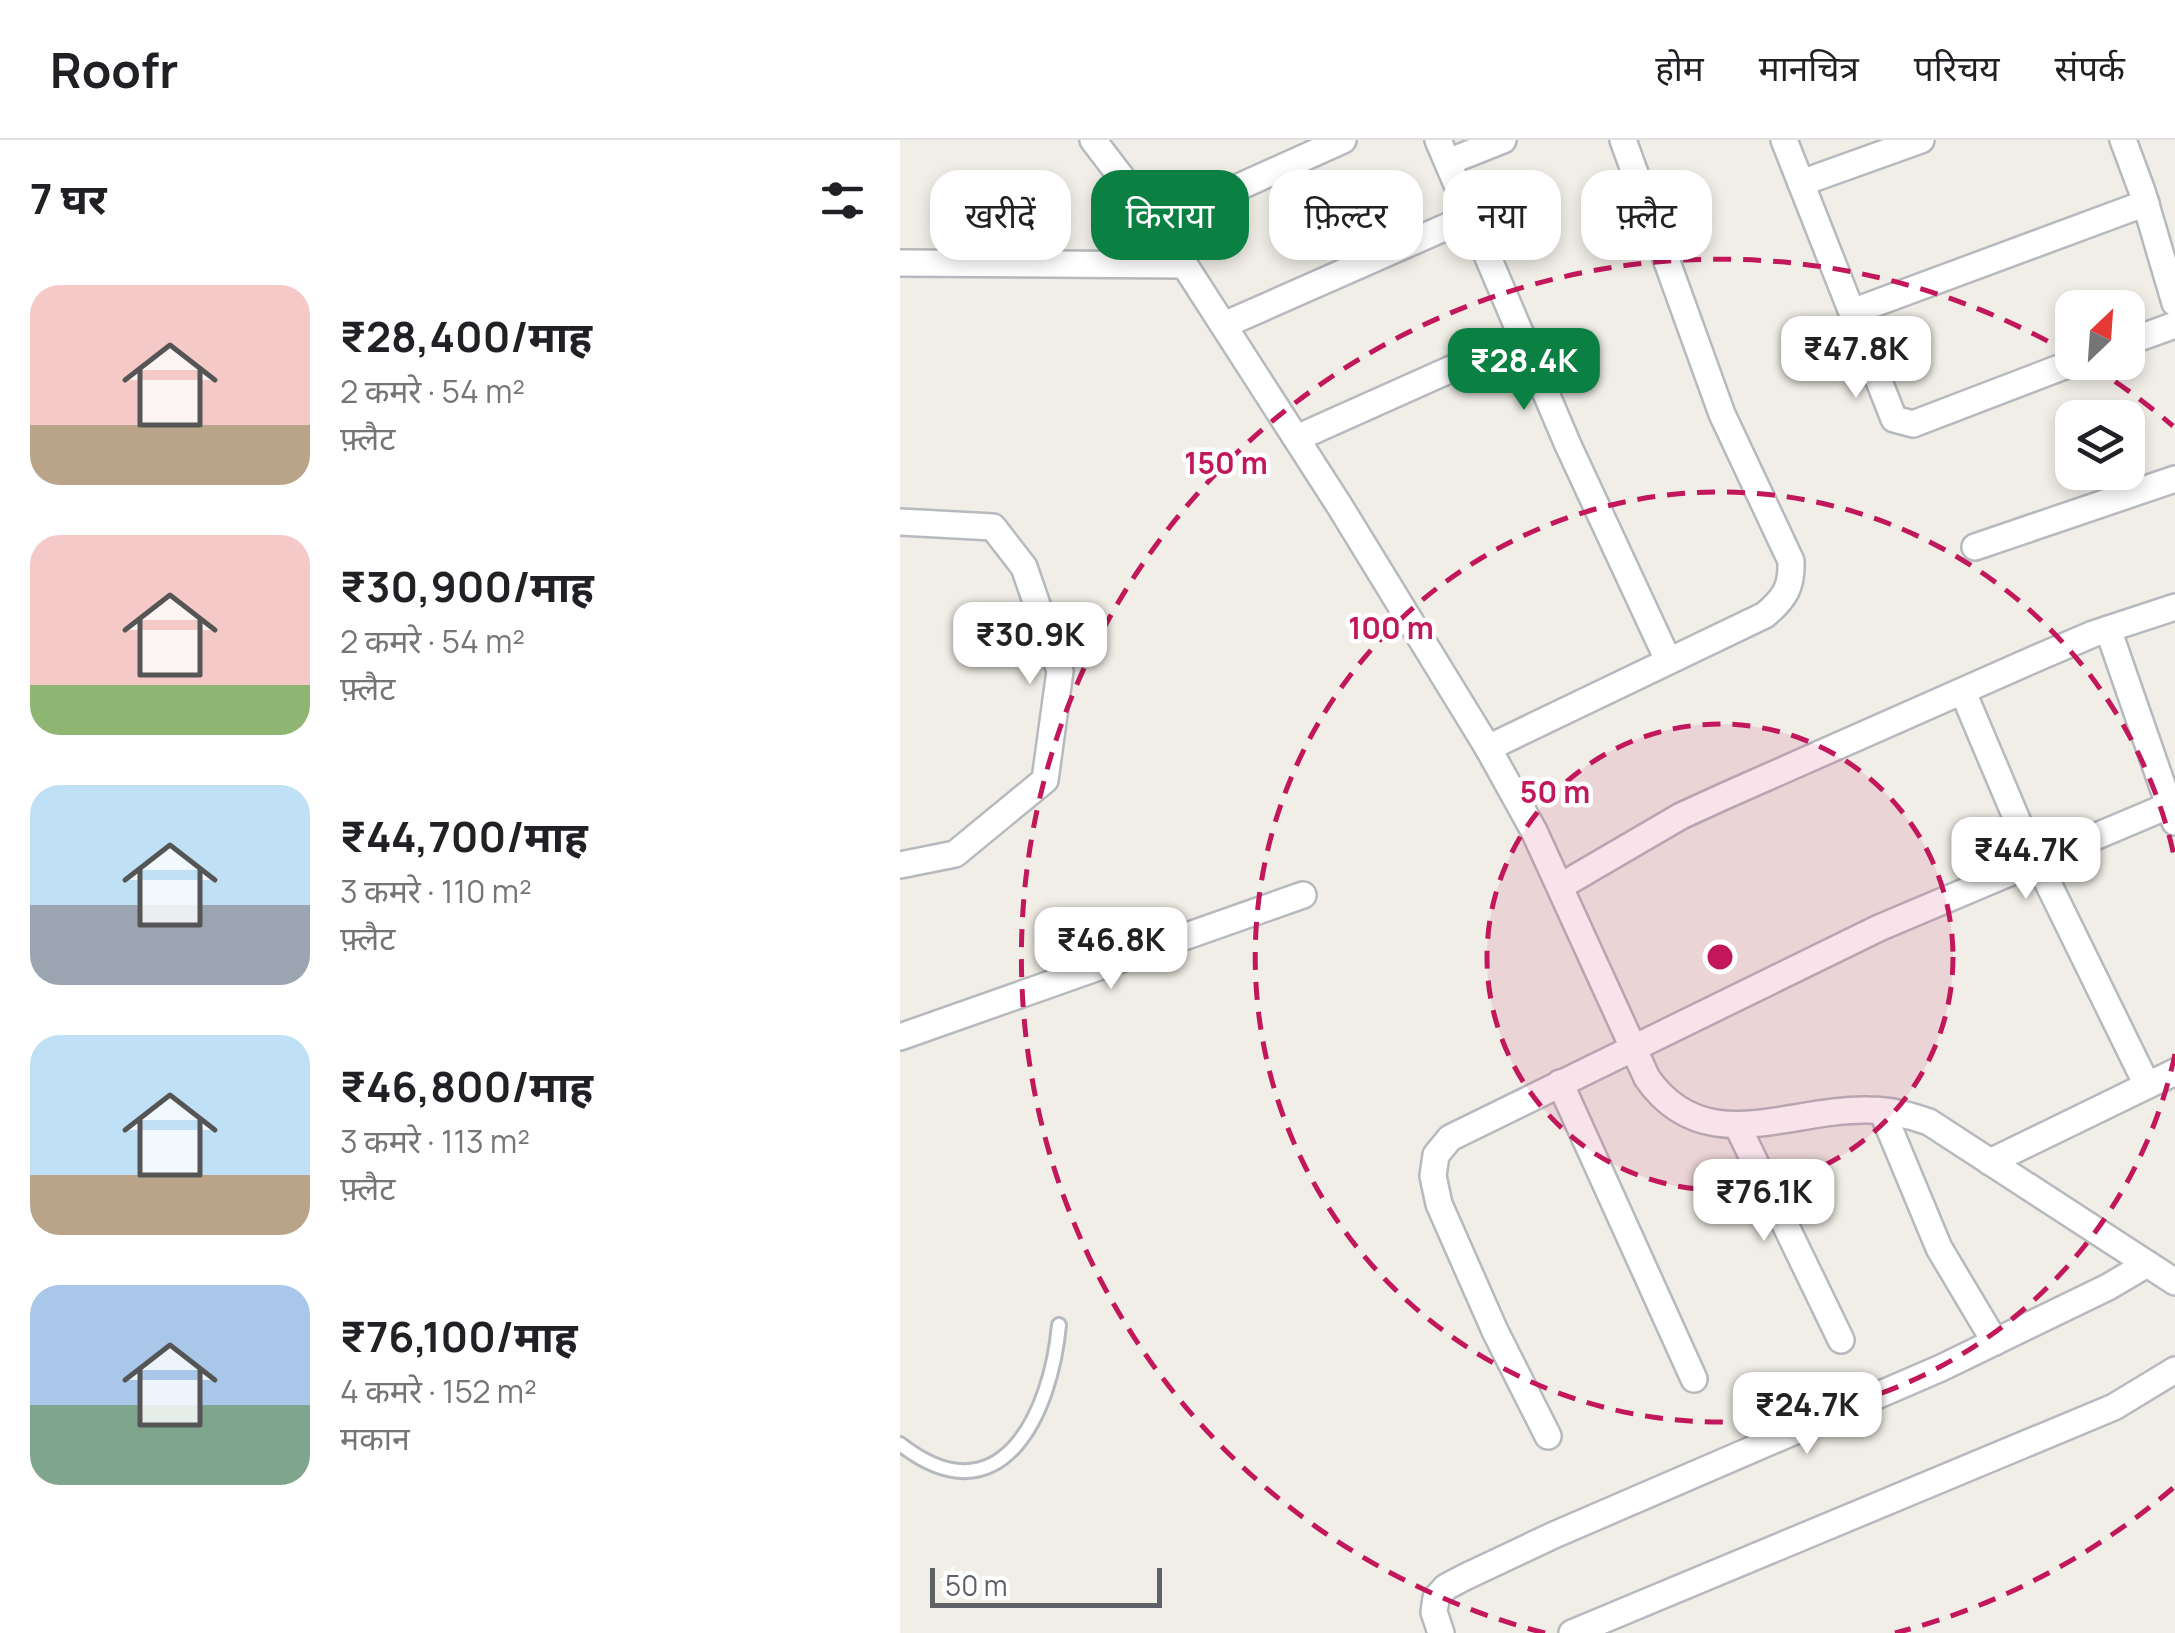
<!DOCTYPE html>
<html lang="hi">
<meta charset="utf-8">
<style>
body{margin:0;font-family:Manrope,"Noto Sans Devanagari",sans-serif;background:#f6f6f6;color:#202124;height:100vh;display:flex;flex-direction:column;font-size:38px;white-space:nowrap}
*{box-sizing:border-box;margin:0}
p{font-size:32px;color:#757577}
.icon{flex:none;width:55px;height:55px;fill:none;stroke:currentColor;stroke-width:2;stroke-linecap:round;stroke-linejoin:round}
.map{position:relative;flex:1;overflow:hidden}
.sheet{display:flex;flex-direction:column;background:#fff;width:900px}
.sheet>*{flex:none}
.top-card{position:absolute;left:30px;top:30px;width:950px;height:90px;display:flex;gap:20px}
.needle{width:65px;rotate:25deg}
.fabs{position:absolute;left:1155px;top:150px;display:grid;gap:20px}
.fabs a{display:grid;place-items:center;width:90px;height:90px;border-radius:20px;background:#fff;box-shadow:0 5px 15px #0003;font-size:50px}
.scale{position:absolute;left:30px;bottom:25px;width:232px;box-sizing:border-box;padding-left:10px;border:5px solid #5e6267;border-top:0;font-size:28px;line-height:35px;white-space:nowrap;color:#5e6267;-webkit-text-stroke:8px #fff;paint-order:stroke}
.price{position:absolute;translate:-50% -85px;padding:0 22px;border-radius:20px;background:#fff;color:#222;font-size:32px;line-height:65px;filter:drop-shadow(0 2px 5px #0008)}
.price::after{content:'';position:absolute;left:50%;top:60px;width:30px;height:22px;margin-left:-15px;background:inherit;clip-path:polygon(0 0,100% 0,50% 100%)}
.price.selected{background:#0b8043;color:#fff}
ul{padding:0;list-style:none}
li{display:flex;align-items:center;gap:30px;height:250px;padding:0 30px}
li span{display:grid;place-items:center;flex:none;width:280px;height:200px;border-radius:30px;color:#555}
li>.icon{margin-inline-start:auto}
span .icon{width:120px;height:120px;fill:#fffc;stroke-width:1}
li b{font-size:42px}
h2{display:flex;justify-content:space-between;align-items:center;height:120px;padding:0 30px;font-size:42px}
.chip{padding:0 35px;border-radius:30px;background:#fff;box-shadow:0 5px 15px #0003;font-size:35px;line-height:90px}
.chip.selected{background:#0b8043;color:#fff}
header{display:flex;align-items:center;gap:60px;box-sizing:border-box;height:140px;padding:0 50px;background:#fff;border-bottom:2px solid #e0e0e0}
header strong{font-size:48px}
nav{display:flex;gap:55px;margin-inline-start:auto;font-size:35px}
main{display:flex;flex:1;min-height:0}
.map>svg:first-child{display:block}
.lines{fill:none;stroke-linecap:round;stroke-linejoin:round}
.service-casing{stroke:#b6b9bd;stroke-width:18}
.minor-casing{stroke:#b6b9bd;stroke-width:30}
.service{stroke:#fff;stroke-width:12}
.minor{stroke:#fff;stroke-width:25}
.ring{fill:none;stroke:#c2185b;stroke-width:5;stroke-dasharray:18 12}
.centre{fill:#c2185b;stroke:#fff;stroke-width:5}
.ring-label{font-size:30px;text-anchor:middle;font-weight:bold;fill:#c2185b;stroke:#fff;stroke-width:9;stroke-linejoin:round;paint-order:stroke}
</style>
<header>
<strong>Roofr</strong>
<nav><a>होम</a><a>मानचित्र</a><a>परिचय</a><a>संपर्क</a></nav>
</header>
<main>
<section class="sheet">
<h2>7 घर<svg class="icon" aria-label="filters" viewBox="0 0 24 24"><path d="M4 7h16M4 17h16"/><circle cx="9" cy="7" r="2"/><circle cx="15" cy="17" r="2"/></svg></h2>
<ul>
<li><span style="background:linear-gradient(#f6c9c9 70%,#b9a48a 0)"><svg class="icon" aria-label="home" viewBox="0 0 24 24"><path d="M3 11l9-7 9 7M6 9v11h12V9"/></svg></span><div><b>₹28,400/माह</b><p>2 कमरे · 54 m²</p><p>फ़्लैट</p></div></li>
<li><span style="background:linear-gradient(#f6c9c9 75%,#8fb573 0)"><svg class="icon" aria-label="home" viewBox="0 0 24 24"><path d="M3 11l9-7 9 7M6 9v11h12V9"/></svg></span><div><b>₹30,900/माह</b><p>2 कमरे · 54 m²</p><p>फ़्लैट</p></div></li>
<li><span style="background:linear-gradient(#bfe0f5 60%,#9aa5b1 0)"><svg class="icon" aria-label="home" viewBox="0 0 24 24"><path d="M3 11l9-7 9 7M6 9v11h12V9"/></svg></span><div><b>₹44,700/माह</b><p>3 कमरे · 110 m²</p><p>फ़्लैट</p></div></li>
<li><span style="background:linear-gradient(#bfe0f5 70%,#b9a48a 0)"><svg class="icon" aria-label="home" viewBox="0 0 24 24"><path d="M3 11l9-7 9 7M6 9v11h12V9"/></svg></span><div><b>₹46,800/माह</b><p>3 कमरे · 113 m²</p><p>फ़्लैट</p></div></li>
<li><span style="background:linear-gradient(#a9c7e8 60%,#7fa58c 0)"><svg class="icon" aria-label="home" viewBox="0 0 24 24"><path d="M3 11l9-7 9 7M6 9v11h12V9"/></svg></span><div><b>₹76,100/माह</b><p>4 कमरे · 152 m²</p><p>मकान</p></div></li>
</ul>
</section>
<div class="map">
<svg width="1275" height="1493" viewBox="0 0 1275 1493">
<rect width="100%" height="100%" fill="#f0eee6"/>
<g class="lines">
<g class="service-casing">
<path id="service" d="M0 1304C101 1383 151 1273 159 1185"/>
</g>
<g class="minor-casing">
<g id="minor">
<path d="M193 0 264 93 439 365 588 608 634 691 747 938C804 1020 889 968 969 970 991 970 1009 975 1029 982L1275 1142"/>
<path d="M538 0 668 305 768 520"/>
<path d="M884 0 994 279 1013 284 1175 222"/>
<path d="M1223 0 1242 51 1275 163"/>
<path d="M548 22 603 0"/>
<path d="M901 43 1021 0"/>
<path d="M257 84 443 0"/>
<path d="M0 123 284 125"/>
<path d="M952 172 1246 63"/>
<path d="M324 185 571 76"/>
<path d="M1228 202 1275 185"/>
<path d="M397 298 623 197"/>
<path d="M0 382 93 387 124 427 160 531 145 640 55 714 0 725"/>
<path d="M1075 407 1275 339"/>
<path d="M1208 489 1275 682"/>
<path d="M1063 552 1118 682 1247 945"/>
<path d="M588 608 865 475C885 458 892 447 891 421L822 274 723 0"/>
<path d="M661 746 781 676 827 655 1137 518 1193 494 1275 467"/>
<path d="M0 897 403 755"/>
<path d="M660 943 794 1239"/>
<path d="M982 971 1039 1108 1095 1202"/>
<path d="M837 985 941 1200"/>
<path d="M1090 1022 1275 932"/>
<path d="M648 1296 595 1191 539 1064 533 1036 536 1015 550 998 979 788 1275 663"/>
<path d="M541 1493 534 1472 536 1458 546 1447 565 1437 654 1395 1041 1228 1208 1147 1247 1124"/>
<path d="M672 1493 1214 1267 1275 1230"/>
</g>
</g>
<use href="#service" class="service"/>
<use href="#minor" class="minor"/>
</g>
<circle cx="820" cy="817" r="233" fill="#c2185b" fill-opacity=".12"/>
<g class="ring">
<circle cx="820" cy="817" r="233"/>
<path d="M1275 914A465 465 0 1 1 1275 720"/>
<path d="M1273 1348A698 698 0 0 1 995 1493M645 1493A698 698 0 1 1 1169 213M1190 225A698 698 0 0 1 1273 286"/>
</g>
<circle cx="820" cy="817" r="15" class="centre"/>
<g class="ring-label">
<text x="326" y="334">150 m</text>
<text x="491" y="499">100 m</text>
<text x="655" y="663">50 m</text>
</g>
</svg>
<div class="fabs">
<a><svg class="needle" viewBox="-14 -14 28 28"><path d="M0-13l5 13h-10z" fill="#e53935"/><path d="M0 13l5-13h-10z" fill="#757577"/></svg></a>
<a><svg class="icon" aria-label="layers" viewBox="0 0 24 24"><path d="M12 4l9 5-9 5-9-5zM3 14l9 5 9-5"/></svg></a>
</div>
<div class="scale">50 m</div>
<b class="price" style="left:956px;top:261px">₹47.8K</b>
<b class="price selected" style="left:624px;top:273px">₹28.4K</b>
<b class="price" style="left:130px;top:547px">₹30.9K</b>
<b class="price" style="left:1126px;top:762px">₹44.7K</b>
<b class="price" style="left:211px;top:852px">₹46.8K</b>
<b class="price" style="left:864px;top:1104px">₹76.1K</b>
<b class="price" style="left:907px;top:1317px">₹24.7K</b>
<div class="top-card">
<a class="chip">खरीदें</a>
<a class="chip selected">किराया</a>
<a class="chip">फ़िल्टर</a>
<a class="chip">नया</a>
<a class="chip">फ़्लैट</a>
</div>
</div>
</main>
